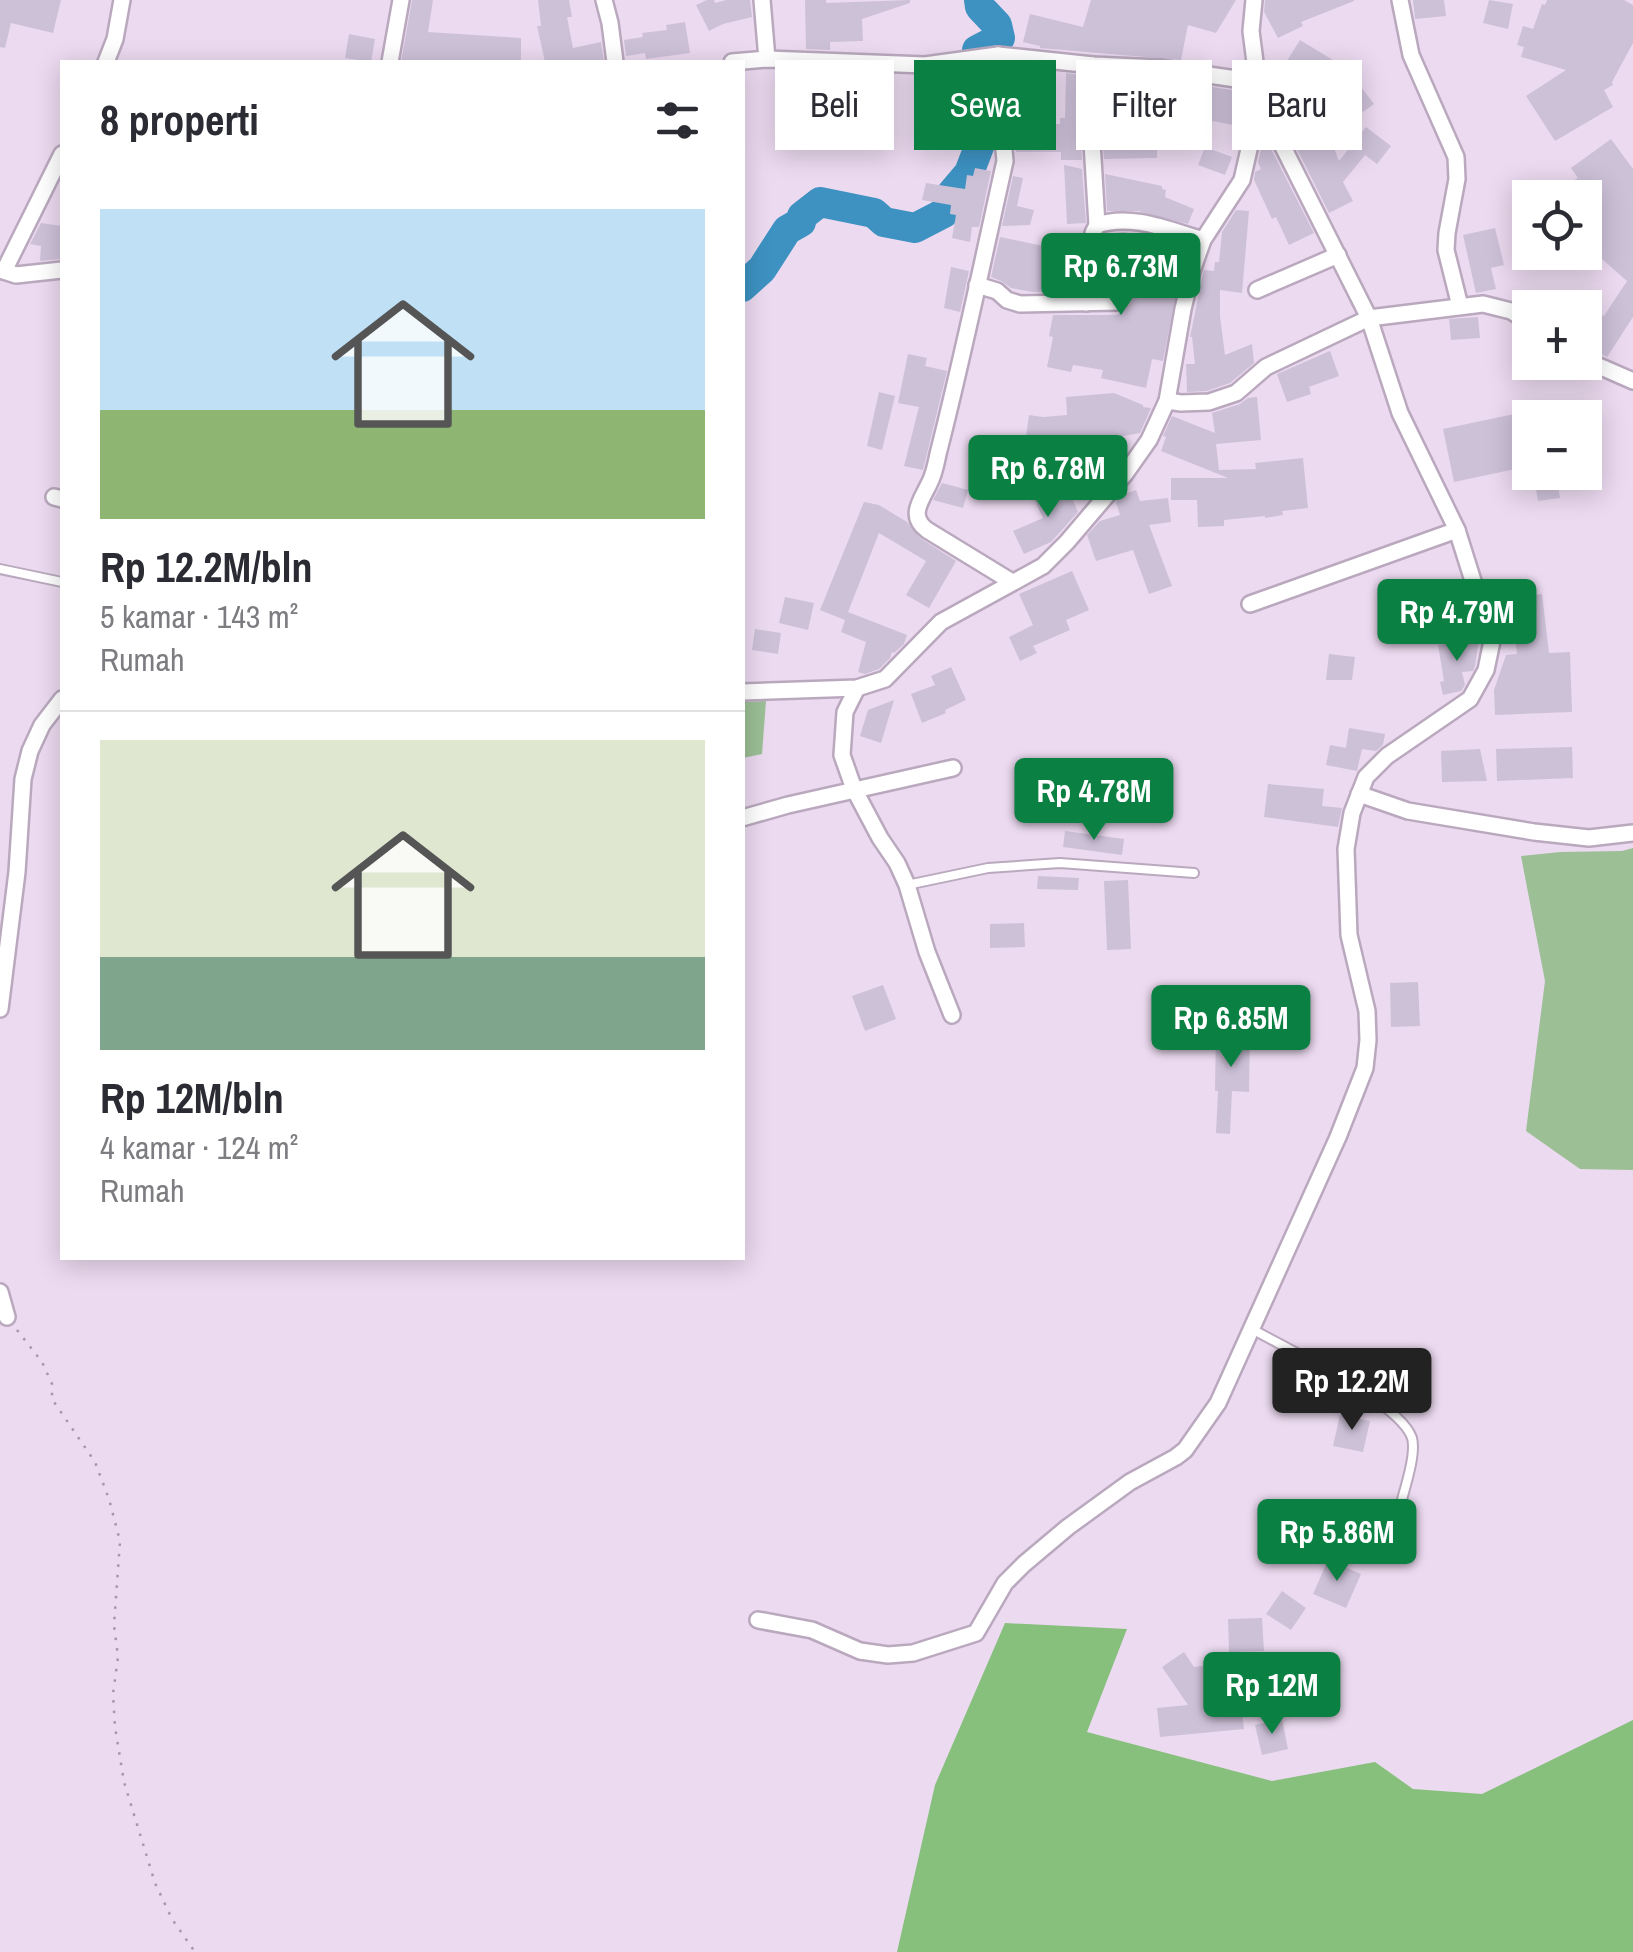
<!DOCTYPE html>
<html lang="id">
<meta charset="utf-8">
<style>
body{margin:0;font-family:"Archivo Narrow",sans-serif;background:#f7f7f7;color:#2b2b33;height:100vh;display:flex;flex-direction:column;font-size:38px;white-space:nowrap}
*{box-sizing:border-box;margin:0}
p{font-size:32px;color:#7c7c81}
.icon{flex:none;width:55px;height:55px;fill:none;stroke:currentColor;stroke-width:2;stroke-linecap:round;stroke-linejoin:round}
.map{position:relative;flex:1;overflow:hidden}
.details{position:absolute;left:60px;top:60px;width:685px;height:1200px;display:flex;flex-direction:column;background:#fff;border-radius:0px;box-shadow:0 5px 25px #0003}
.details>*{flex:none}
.top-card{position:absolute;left:775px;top:60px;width:708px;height:90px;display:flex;gap:20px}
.tools{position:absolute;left:1512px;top:180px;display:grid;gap:20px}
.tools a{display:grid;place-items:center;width:90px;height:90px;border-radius:0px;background:#fff;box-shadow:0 5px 25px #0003;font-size:50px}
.price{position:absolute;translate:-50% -85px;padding:0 22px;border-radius:10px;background:#0b8043;color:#fff;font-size:32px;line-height:65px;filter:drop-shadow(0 2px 5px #0008)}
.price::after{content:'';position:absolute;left:50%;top:60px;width:30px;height:22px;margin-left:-15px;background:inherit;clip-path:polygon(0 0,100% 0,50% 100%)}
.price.on{background:#222;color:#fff}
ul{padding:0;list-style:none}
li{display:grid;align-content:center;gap:20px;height:530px;padding:0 40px}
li+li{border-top:2px solid #e1e1e2}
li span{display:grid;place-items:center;height:310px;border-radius:0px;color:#555}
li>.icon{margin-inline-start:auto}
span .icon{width:180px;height:180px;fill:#fffc;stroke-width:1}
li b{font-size:42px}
h2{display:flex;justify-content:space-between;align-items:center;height:120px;padding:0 40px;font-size:42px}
.pill{padding:0 35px;border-radius:0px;background:#fff;box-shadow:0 5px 25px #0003;font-size:35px;line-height:90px}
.pill.on{background:#0b8043;color:#fff}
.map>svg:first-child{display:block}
.green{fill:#9cbf96}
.forest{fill:#87bf7d}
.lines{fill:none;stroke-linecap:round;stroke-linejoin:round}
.river{stroke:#3d92c2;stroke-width:30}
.building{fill:#cdc1d8}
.lane-casing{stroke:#baa9be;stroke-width:12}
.street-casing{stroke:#baa9be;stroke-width:20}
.path{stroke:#a597a8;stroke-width:2.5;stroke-dasharray:2.5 8;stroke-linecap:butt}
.lane{stroke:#fff;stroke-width:8}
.street{stroke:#fff;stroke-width:15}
</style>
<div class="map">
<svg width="1633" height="1952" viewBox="0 0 1633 1952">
<rect width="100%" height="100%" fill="#ecdaf0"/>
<g class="green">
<path d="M766 701 762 754 743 758V702Z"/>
<path d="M1633 848V1170L1580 1169 1526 1131 1545 981 1521 856 1560 852 1622 851Z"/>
</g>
<path class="forest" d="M1005 1623 1127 1629 1087 1732 1272 1781 1375 1762 1413 1789 1482 1794 1633 1720V1952H897L935 1785Z"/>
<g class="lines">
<path class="river" d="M742 287 762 269 787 230 801 222 802 216 820 202 874 213 884 222 915 228 944 213 952 193 969 173 988 123 978 99 982 84V67L977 50 1000 38 997 25 980 7 979 0"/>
</g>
<g class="building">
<path d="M0 0H61L53 33 11 23 5 48 0 47Z"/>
<path d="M412 0H433L428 32 521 38V62H401Z"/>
<path d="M538 0H569L572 17H567L573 48 601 42 604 62H545L537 26H541Z"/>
<path d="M707 0H714L715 3 726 0H750L752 17 723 24 709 31 696 5Z"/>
<path d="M805 0H826V3L910 0V3L862 19 863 41 830 42V50L806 49Z"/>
<path d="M1091 0H1236L1216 33 1188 25 1181 60 1040 48V46L1023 42 1030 14 1083 27Z"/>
<path d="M1265 0H1354V1L1301 22 1303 26 1278 38 1264 12Z"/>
<path d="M1413 0H1444L1446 16 1415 19Z"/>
<path d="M1489 0 1513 4 1508 29 1483 23Z"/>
<path d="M1547 0H1624L1633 5V43L1612 82 1613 85 1604 90 1613 107 1555 141 1526 96 1566 70 1521 57 1524 47 1517 45 1523 26 1533 29 1542 4 1545 5Z"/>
<path d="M685 22 690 53 646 59 645 53 626 56 624 40 643 37 642 33 667 30 666 25Z"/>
<path d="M349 34 375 39 371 62 345 58Z"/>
<path d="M1300 40 1356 74 1354 78 1374 104 1363 112 1347 90 1325 125 1339 161 1366 127 1391 146 1377 164 1365 155 1343 182 1353 201 1329 213 1297 149 1302 147 1292 125 1324 111 1275 80Z"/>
<path d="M1066 73 1081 75 1080 126 1082 160H1061V152H1016L1011 124H1060V118H1065Z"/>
<path d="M1104 77 1150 79 1151 105H1141L1142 138H1154L1157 145V158L1104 159 1102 126Z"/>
<path d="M1188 83 1244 92 1238 126 1197 118 1194 130 1180 127Z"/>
<path d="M1611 139 1633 169V317L1607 357 1585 345V302L1604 316 1627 281 1585 244V198H1541L1578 178 1571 168Z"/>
<path d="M1269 145 1314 233 1289 245 1276 217 1272 219 1254 180 1255 172 1261 169 1258 162 1261 149Z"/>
<path d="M1205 147 1232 157 1225 175 1198 165Z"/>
<path d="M1064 165 1082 169 1086 223 1067 224Z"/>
<path d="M975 168 991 171 979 227H972L970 242 952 238 956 215 950 214 951 205 922 200 926 183 965 189 967 175 973 176Z"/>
<path d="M1105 174 1162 186V189L1166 190 1165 197 1194 209 1188 224 1138 211H1107Z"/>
<path d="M1013 176 1023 178 1017 206 1034 210 1030 225 1002 226Z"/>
<path d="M1236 210 1249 211 1242 293 1220 290V316L1225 355 1252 344 1254 363 1230 383 1207 391 1187 392 1186 364H1195L1192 337H1190L1203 274 1204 270 1214 271 1215 262H1219L1222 232Z"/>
<path d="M41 223 62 226 60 259 40 261 41 246 30 244Z"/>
<path d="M1495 228 1504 265 1491 268 1496 289 1476 293 1463 235Z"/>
<path d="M1123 232 1155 237 1148 269 1180 274 1163 361 1152 359 1146 388 1101 378 1103 370 1073 365 1071 372 1047 367 1053 337 1049 336 1053 315H1117L1126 308 1128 301 1121 292 1122 288 1114 287 1116 274 1101 270 1105 235Z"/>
<path d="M1000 237 1067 251 1065 261 1079 264 1076 292H1032L1011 288 1001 281 991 277Z"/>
<path d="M951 267 969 271 960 312 944 308Z"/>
<path d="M1478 317 1480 338 1451 340 1449 319Z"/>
<path d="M1330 351 1339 376 1309 387 1311 394 1287 402 1277 374Z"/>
<path d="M908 354 927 358 925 366 947 371 923 470 904 466 919 407 898 403Z"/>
<path d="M879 392 895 396 882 450 867 446Z"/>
<path d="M1114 393 1143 405V407L1151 408 1140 433 1108 439 1116 468 1103 482 1098 468 1078 471 1074 444 1055 446V441L1026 437 1029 415 1043 417 1067 415 1066 397Z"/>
<path d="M1257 397 1261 440 1216 444 1219 470 1256 469 1255 463 1303 458 1308 508 1282 511 1283 515 1265 518V516L1224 520V526L1198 527 1197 500H1171V478H1228L1161 451 1166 437 1163 436 1172 416 1215 433 1212 413 1240 404 1248 398Z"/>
<path d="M1528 411 1530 422V466L1454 482 1443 429Z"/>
<path d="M1533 472H1556L1560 498 1538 501Z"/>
<path d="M942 483 968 490 963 508 933 500Z"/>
<path d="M1066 484 1078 512 1051 542 1024 554 1013 531 1043 518 1034 499Z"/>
<path d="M1136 490 1140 501 1168 498 1171 522 1149 525 1172 586 1149 594 1133 550 1096 561 1087 535 1100 521 1120 515 1116 502 1122 495Z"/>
<path d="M864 502 879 505 907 522 920 538 956 561 929 608 906 595 926 561 879 533 848 612 907 635 904 644 894 653 892 652 890 658 879 669 865 674 858 672 866 642 841 632 845 620 820 610Z"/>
<path d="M1072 571 1089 610 1066 620 1070 630 1033 646 1037 653 1020 661 1009 637 1033 625 1019 594Z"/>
<path d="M1542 594 1549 653 1570 652 1572 712 1495 715 1494 690 1506 655 1517 654 1511 598Z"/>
<path d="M785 597 814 603 808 630 779 623Z"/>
<path d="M755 629 781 633 778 654 752 650Z"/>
<path d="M1479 639 1475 666 1473 671 1462 672 1465 685 1461 691 1443 695 1440 682 1444 681 1438 645Z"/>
<path d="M1329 654 1355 657 1352 680H1326Z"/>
<path d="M951 667 966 700 945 710 946 713 922 723 911 694 935 685 931 676Z"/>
<path d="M894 700 881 743 860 736 868 710Z"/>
<path d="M1349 728 1385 734 1383 745 1376 751 1362 749 1357 771 1326 765 1330 745 1346 748Z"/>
<path d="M1572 747 1573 778 1497 781 1496 749Z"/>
<path d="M1480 749 1487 781 1442 782 1441 751Z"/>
<path d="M1268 784 1324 789 1322 806 1342 808 1338 827 1264 817Z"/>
<path d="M1065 831 1124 839 1122 855 1063 847Z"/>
<path d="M1038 876 1079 878 1078 890 1037 889Z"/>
<path d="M1128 880 1131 949 1107 950 1104 881Z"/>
<path d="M1024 923 1025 947 990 948V924Z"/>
<path d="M1418 982 1420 1026 1391 1027 1390 983Z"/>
<path d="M883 985 896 1019 865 1031 852 996Z"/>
<path d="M1216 1025 1250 1026 1249 1092 1232 1091 1230 1134 1216 1133 1218 1091H1215Z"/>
<path d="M1340 1415 1370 1421 1363 1452 1333 1446Z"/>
<path d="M1345 1501 1375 1520 1357 1548 1327 1530Z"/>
<path d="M1328 1560 1361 1574 1346 1608 1313 1594Z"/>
<path d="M1282 1591 1306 1608 1291 1630 1266 1614Z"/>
<path d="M1262 1618 1264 1651 1229 1652 1228 1619Z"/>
<path d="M1184 1652 1194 1667 1236 1663 1244 1729 1160 1737 1157 1708 1188 1705 1162 1667Z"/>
<path d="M1282 1719 1288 1749 1262 1755 1255 1725Z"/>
</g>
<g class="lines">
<g class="lane-casing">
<g id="lane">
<path d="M0 569 62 582"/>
<path d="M907 885 988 868 1060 863 1194 873"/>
<path d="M1252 1329C1287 1349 1400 1402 1412 1438 1417 1456 1402 1496 1398 1515"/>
</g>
</g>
<g class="street-casing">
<g id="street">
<path d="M604 0 610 23 615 62"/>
<path d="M762 0 767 59"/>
<path d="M1400 0 1411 55 1456 157 1457 179 1447 233 1446 250 1460 306"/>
<path d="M998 55C996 74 994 94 997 113 1001 129 1004 144 1005 161 983 259 963 357 938 454 936 464 934 475 929 484 921 501 908 516 927 530L1012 582"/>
<path d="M106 62 115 39 122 0"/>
<path d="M390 62 401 0"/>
<path d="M732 62 767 59 925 65 998 55 1093 65 1160 68 1257 82"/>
<path d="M1093 65 1091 126 1097 225"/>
<path d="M1160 68 1165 137"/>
<path d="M0 270 16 275 62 270"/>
<path d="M4 271 62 154"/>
<path d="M977 285 997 291 1007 300 1020 304 1117 302"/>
<path d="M1257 290 1338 255"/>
<path d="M1086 303 1093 233 1097 225C1131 213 1169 230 1203 240"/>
<path d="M1585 360 1633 381"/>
<path d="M1167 401 1181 403 1209 402 1236 393 1266 367 1369 318 1483 304 1511 311 1530 323"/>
<path d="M54 497 62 499"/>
<path d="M1250 604 1457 530"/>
<path d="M857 688 845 712 842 755 854 789 880 838 897 863 907 885 927 952 952 1015"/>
<path d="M742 692 857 688 885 679 941 622 1043 566 1067 542 1125 474 1149 440 1167 401 1183 309 1192 271 1203 240 1242 180 1260 101 1251 31 1254 0"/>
<path d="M1359 794 1408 811 1534 832 1589 838 1633 833"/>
<path d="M742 818 788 805 953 768"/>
<path d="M0 1009 17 872 23 779 30 751 42 725 62 699"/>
<path d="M0 1292 7 1317"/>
<path d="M758 1620 812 1630 860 1651 888 1655 913 1653 976 1633 1005 1583 1024 1564 1068 1527 1130 1482 1176 1457 1185 1450 1218 1403 1338 1137 1365 1068 1368 1040 1367 1011 1349 935 1346 849 1352 813 1366 777 1387 756 1470 699 1486 670 1492 641 1457 530 1400 413 1369 318 1260 101"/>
</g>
</g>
<path class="path" d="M17 1330 42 1362 52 1384V1399L95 1462 109 1499 120 1541 114 1625 118 1657 113 1694 115 1727 124 1782 155 1883 172 1919 195 1952"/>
<use href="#lane" class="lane"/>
<use href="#street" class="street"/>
</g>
</svg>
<div class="tools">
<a><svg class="icon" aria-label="locate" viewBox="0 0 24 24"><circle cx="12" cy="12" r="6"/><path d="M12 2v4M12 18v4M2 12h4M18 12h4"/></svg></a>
<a>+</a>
<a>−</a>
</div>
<b class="price" style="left:1121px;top:318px">Rp 6.73M</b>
<b class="price" style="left:1048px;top:520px">Rp 6.78M</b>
<b class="price" style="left:1457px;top:664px">Rp 4.79M</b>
<b class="price" style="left:1094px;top:843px">Rp 4.78M</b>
<b class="price" style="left:1231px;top:1070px">Rp 6.85M</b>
<b class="price on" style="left:1352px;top:1433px">Rp 12.2M</b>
<b class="price" style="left:1337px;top:1584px">Rp 5.86M</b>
<b class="price" style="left:1272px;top:1737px">Rp 12M</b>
<div class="top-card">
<a class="pill">Beli</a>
<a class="pill on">Sewa</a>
<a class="pill">Filter</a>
<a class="pill">Baru</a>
</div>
<section class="details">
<h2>8 properti<svg class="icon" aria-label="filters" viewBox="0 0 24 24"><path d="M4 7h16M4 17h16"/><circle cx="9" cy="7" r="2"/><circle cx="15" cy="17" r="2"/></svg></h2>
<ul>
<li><span style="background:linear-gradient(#bfe0f5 65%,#8fb573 0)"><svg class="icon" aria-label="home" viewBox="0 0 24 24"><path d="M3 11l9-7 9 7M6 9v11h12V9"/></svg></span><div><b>Rp 12.2M/bln</b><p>5 kamar · 143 m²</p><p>Rumah</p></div></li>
<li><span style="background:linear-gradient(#dfe7d0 70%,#7fa58c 0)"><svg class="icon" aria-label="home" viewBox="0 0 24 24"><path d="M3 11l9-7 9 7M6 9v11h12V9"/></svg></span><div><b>Rp 12M/bln</b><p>4 kamar · 124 m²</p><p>Rumah</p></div></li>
</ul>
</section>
</div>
